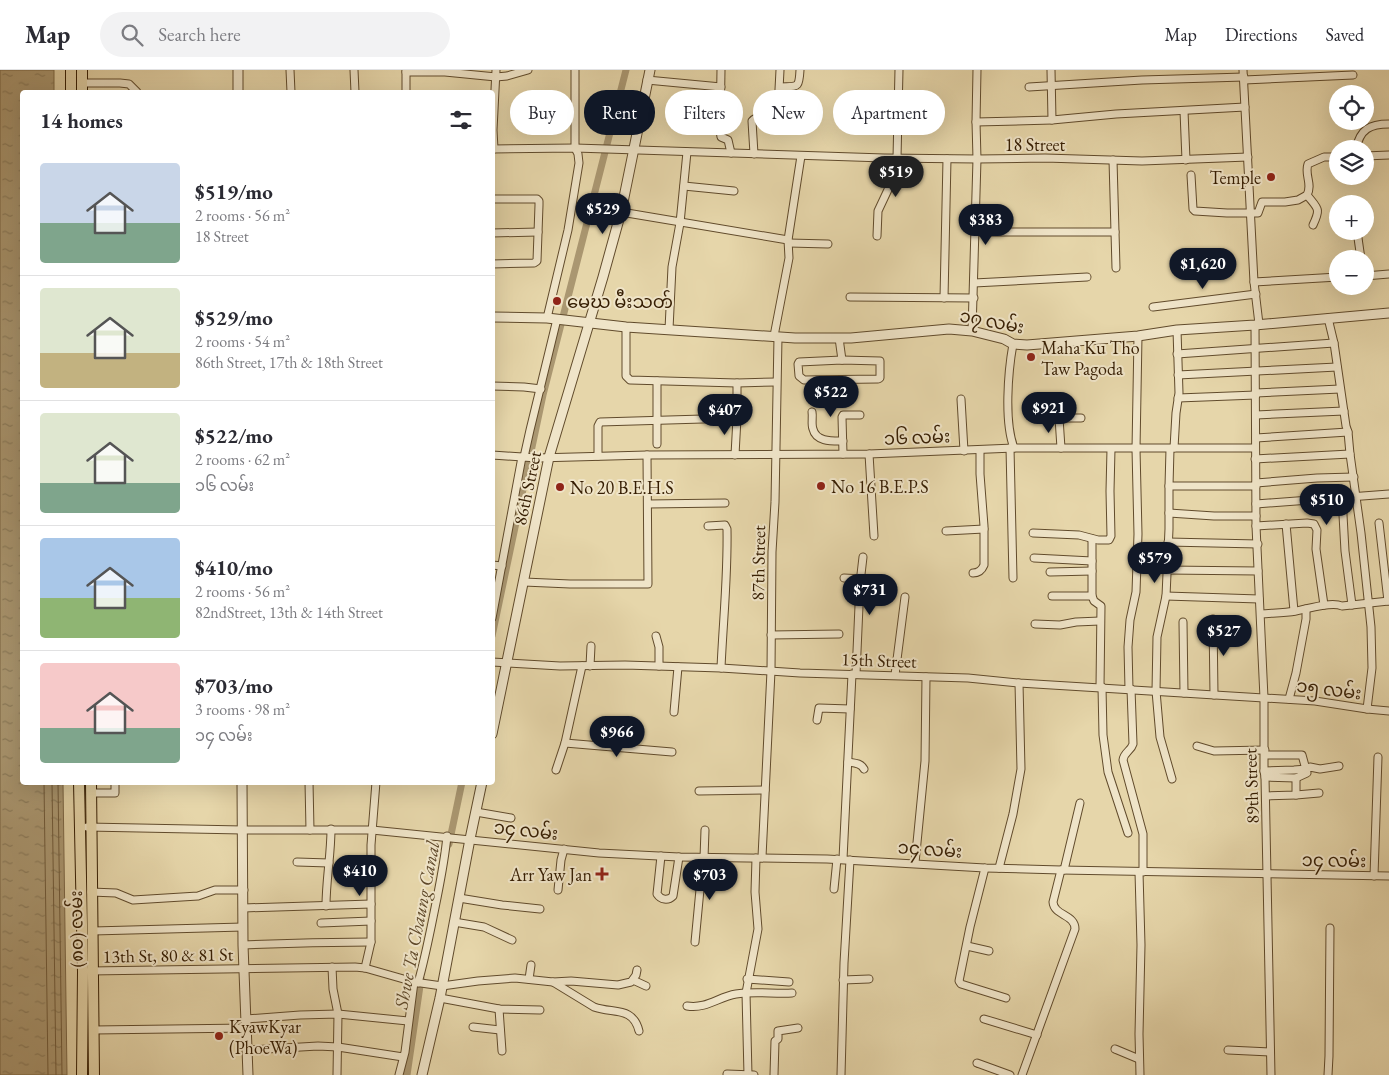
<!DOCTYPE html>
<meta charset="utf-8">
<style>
body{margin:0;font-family:"EB Garamond","Noto Sans Myanmar",serif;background:#f2f2f3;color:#2b2b33;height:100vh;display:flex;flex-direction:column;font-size:19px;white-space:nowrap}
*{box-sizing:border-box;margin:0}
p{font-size:16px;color:#7c7c81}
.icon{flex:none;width:28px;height:28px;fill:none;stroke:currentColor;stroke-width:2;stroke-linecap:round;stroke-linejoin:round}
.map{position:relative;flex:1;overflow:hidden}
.drawer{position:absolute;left:20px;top:20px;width:475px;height:695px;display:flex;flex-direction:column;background:#fff;border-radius:5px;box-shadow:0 5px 20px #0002}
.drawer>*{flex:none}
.banner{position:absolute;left:510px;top:20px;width:475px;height:45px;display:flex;gap:10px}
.fabs{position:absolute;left:1329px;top:15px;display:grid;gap:10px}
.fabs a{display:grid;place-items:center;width:45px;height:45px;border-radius:50%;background:#fff;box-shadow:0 5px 20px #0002;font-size:25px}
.price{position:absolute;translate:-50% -42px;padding:0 11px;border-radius:18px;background:#111827;color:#fff;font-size:16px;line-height:32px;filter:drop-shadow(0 1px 2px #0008)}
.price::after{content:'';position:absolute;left:50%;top:30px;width:15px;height:11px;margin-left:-8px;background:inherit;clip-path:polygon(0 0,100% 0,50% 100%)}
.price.current{background:#222;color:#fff}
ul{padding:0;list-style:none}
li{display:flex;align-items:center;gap:15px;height:125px;padding:0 20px}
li+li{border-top:1px solid #e1e1e2}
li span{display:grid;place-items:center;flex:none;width:140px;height:100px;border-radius:5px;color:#555}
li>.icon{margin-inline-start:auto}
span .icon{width:60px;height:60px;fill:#fffc;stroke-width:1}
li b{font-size:21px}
h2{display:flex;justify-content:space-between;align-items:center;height:60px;padding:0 20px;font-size:21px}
.tag{padding:0 18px;border-radius:22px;background:#fff;box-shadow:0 5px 20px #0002;font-size:18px;line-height:45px}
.tag.current{background:#111827;color:#fff}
header{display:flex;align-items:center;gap:30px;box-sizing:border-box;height:70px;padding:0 25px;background:#fff;border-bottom:1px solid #e1e1e2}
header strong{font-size:24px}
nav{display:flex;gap:28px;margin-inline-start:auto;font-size:18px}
.search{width:350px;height:45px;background:#f2f2f3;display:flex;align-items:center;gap:12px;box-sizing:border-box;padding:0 18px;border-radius:28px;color:#7c7c81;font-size:19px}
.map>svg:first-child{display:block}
.water{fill:url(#water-ripples);stroke:#7b6645}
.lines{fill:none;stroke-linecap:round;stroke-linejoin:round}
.shore{stroke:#705a3a;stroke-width:1}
.canal{stroke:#aa9771;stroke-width:7}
.minor-casing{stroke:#614b2c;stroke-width:9}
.tertiary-casing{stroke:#614b2c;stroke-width:11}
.primary-casing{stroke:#351d02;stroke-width:12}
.minor{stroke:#efe4c8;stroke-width:7}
.tertiary{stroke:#efe4c8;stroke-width:9}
.primary{stroke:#e6d6aa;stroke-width:10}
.poi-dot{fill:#8f2418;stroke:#efe4c8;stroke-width:2}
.labels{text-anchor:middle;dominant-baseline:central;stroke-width:4;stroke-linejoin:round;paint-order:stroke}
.street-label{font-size:18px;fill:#351d02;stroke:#efe4c8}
.poi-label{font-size:18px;fill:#351d02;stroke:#efe4c8;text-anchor:start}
.water-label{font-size:19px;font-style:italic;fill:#5e4829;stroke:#efe4c8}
</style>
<header>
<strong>Map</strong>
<div class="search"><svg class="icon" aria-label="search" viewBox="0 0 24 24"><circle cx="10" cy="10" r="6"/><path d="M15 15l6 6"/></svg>Search here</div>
<nav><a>Map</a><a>Directions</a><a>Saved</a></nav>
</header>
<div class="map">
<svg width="1389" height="1005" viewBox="0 0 1389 1005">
<defs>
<pattern id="water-ripples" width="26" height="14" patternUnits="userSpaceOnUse" patternTransform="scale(1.25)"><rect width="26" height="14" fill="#aa9771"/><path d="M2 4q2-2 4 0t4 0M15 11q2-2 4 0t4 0" fill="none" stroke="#8b7b5b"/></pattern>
</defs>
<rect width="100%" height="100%" fill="#e6d6aa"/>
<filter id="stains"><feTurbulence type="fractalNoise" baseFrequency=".004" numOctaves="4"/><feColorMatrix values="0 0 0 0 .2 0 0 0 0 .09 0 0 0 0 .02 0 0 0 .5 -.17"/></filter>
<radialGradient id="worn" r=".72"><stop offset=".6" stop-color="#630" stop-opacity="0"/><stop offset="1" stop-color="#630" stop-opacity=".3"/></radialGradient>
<path class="water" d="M0 0H54V22H22V712L63 713 67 1005H0Z"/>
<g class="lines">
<g class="shore">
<path d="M44 712 48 1005"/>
<path d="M52 712 56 1005"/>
<path d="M58 712 62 1005"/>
</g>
<g class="canal">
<path d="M492 566 543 325 626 0"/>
<path d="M449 774 462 712"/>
<path d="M407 1005 421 909"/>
</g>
<g class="minor-casing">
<g id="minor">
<path d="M290 0 291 22"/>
<path d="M354 0 355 22"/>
<path d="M721 0 720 61 721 67 728 70 731 83"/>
<path d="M1051 0 1052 50"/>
<path d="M1243 0 1254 212 1259 254"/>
<path d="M406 2H445L496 7 507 6 528 0"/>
<path d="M647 10 721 17"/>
<path d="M1244 10 1353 5"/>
<path d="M82 13H120L129 14 137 22"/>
<path d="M780 17C798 16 799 19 800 0"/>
<path d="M1029 17 1142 10 1244 7"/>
<path d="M406 22V0"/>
<path d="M1184 41 1186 90"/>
<path d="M976 52 1052 50 1116 44 1245 37"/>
<path d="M492 79 575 78 884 88 977 89 1045 88 1142 91 1248 87"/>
<path d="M494 79 493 60 496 0"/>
<path d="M1356 79C1360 59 1370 54 1389 54"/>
<path d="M754 84 752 51C759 43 771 47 778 39L780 0"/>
<path d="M1365 86 1389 85"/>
<path d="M1113 90 1116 198"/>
<path d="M1191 105 1193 139 1195 141 1227 143H1258L1262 132H1285L1298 130 1307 125C1313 114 1304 105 1308 94L1324 87H1338"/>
<path d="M684 116 734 121"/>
<path d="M1307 125C1318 139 1321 138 1313 155"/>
<path d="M492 129H537L539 131V135L537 191 534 193 492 194"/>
<path d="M621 142 788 170"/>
<path d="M1357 161 1361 189"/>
<path d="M975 162H1115"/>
<path d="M492 163 538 162"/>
<path d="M877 166 878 141 893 109 897 88 899 0"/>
<path d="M789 173 828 174"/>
<path d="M1365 206 1389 204"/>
<path d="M1254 212 1338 207"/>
<path d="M974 213 1087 207"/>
<path d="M850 227 974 228"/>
<path d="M944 228 947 89"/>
<path d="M1153 237 1256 224"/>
<path d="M547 248 568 160 579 93 578 84 575 78V0"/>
<path d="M1328 248 1334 273 1346 356 1348 362 1350 384 1361 463 1371 557 1372 598 1367 639"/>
<path d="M1255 255 1256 456 1264 628V701L1265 707 1271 1005"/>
<path d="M626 257V306L630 310 737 313 776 312"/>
<path d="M669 259 672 197 680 153 687 82"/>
<path d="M972 261 977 89 976 52 977 0"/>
<path d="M774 266 789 188 788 170 801 86"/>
<path d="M839 268 842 290"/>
<path d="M1013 274C1008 302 1004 352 1014 378"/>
<path d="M1177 284 1334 273"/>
<path d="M842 290 880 291V308L878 309 804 310 799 306 798 294 799 292Z"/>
<path d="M1178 305 1337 297"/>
<path d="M492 316 524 317 541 319"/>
<path d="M1256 323 1340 319"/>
<path d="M1178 328 1256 325"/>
<path d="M961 329 964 381"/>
<path d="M812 342C813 347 811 354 813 359 816 372 832 371 843 371"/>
<path d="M1256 345 1344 341"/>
<path d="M1035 348H1081"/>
<path d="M1059 348 1061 378"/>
<path d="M1256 368 1348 362"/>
<path d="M657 374V311"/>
<path d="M1010 378 1013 508"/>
<path d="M1174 378 1176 343 1179 323 1177 260"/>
<path d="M843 384 842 347 843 345H860"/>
<path d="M869 384 874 466"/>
<path d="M492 385 537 388 647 385 869 384 1014 378H1255"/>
<path d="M735 385 737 348"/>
<path d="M598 386V356L600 352 737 348V313"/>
<path d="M524 387 530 360 557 249"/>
<path d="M1255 389 1350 384"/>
<path d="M1256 413 1317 408 1354 407"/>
<path d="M1169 416 1170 379"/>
<path d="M1342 427 1345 481 1352 535"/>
<path d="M648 434 725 433"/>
<path d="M1256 434 1389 424"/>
<path d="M1169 443 1214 446H1256"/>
<path d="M1379 453 1388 531"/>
<path d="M1286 454 1294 541"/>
<path d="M708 456 725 455 727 459C728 505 723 552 721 598"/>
<path d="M1256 456 1307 453 1314 454 1317 460 1316 479 1324 535"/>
<path d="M946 461 984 459"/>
<path d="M1033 463 1079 465 1098 470H1109L1111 466 1110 421 1111 379"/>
<path d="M1092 469V526L1094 531 1101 536 1100 617"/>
<path d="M1168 472 1258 474"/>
<path d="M1034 488 1092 491"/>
<path d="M492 495 502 496"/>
<path d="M1167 500 1258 501"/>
<path d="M1050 502 1092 501"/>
<path d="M973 503C979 503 982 500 984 495V456L980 404V380"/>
<path d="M844 508 862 509"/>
<path d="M524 512 570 514H648L647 385"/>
<path d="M860 513H873"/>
<path d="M1052 526H1092"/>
<path d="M1166 526 1259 529"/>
<path d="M1261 544C1272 543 1284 543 1296 541 1308 539 1331 531 1342 536L1389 531"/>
<path d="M492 548 522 387"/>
<path d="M1213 549 1214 625"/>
<path d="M1183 552 1184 623"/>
<path d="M1035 554 1060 555 1076 552 1100 551"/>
<path d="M771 565 839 564"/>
<path d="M656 566 659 577V596"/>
<path d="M492 592 560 596 625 595 721 598 800 603 968 608 1019 613 1315 631 1367 639 1389 641"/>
<path d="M590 596 591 576"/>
<path d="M856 604 860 513 863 487"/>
<path d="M895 605 905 527"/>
<path d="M1102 617 1103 665 1108 702 1128 763"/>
<path d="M1129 619 1128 577 1130 550 1136 522 1138 464 1136 379 1138 266"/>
<path d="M1131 619 1133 674C1131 681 1124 682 1123 690L1143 764V802"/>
<path d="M1289 629 1296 603 1306 549V539"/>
<path d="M674 642 678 597"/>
<path d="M817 650 819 638 850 639"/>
<path d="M565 673 672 682"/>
<path d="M1197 676 1214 681 1265 680"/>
<path d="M1265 685H1302L1307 703 1296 708 1265 707"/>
<path d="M848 692C854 693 861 693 864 699"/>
<path d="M556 700 565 673 582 596"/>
<path d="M1264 701 1294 700 1307 699 1310 697 1320 699 1339 696"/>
<path d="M1296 708V725"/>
<path d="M1172 709 1160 667 1156 621 1157 567 1166 526 1169 459V416H1256"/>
<path d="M309 712 310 760"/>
<path d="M699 721 765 720"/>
<path d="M92 723H115V712"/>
<path d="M1266 726 1296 725 1319 723"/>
<path d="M476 742 511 748"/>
<path d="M87 757 243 760H372L599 783 679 787 827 789 985 798 1061 800 1389 806"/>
<path d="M661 786 657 824C661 830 668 831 673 826L679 787"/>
<path d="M762 787 771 601 772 482 775 432 778 267"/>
<path d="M704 788 705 760"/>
<path d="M843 789 852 604"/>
<path d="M297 792 329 793"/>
<path d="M915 793 925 691 926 607"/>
<path d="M985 798 970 857 959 911 961 914 1006 928"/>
<path d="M999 798 1013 744 1021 699 1019 613"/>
<path d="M1064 800 1080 733"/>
<path d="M1139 802 1141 875 1139 964 1140 1005"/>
<path d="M1374 806 1378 687"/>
<path d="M834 819 837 789"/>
<path d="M558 820 561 790 564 779"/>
<path d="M91 822 116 823 133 830 198 826 215 820H244"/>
<path d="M459 828 502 835 540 839"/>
<path d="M326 836C326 810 331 785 331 759"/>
<path d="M244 838 371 834"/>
<path d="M454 852 484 857 512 870"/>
<path d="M321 853 371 851"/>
<path d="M93 861 243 857"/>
<path d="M695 872 703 788"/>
<path d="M243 875C286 873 328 872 371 872"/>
<path d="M967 876 989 881"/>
<path d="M332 897 333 919 338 944 337 1005"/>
<path d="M365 898 371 872V775L376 712"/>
<path d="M90 901 355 897 365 898 414 912 442 916 478 911 515 908 553 912 571 911 618 915 631 912 636 905 637 900"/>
<path d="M529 909 531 895"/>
<path d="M747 909 789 912"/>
<path d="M633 910 646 916"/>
<path d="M843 910 869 909"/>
<path d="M553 912 594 937C613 944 633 936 639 961"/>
<path d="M418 913C426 885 431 857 437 828 441 808 445 787 447 766"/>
<path d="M440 928 499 939 540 940"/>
<path d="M687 936C707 939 718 927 736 924 753 921 774 924 792 923"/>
<path d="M499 939 502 981"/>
<path d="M246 949 300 945 338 944 408 951"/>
<path d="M984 949 1037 965"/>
<path d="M473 957 500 960"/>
<path d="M94 960 247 958"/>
<path d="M1115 979 1139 989"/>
<path d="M248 980 318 976 338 977 403 987"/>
<path d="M1228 980 1270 982"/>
<path d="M977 993 1010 1005"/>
<path d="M727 1004 754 1005"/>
<path d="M399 1005 405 982 414 912"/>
<path d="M748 1005 746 923 758 859 755 822 756 788"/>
<path d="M774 1005 775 971 778 969V961L798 958"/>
<path d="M841 1005 844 893 850 790"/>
<path d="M1022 1005 1075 859C1075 844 1054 846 1053 832L1061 800"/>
<path d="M1328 1005 1329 986 1330 858"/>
</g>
</g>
<g class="tertiary-casing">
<g id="tertiary">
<path d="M238 0V22"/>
<path d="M492 247 547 248 626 257 795 268H851L949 259 972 261 1004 269 1013 274 1027 275 1138 266 1177 260 1255 255 1389 243"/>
<path d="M492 664 549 387 603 207 621 142 650 0"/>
<path d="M242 712 243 875 248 1005"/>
<path d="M422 1005 440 928 470 769 482 712"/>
</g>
</g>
<g class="primary-casing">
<g id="primary">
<path d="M71 0V22"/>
<path d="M82 0V22"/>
<path d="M79 712 83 902 82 1005"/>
<path d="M91 712 94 1005"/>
</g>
</g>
<use href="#minor" class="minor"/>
<use href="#tertiary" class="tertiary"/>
<use href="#primary" class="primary"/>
</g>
<g class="poi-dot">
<circle cx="1271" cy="107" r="5"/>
<circle cx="557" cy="231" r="5"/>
<circle cx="1031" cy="287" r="5"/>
<circle cx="821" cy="416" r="5"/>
<circle cx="560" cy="417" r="5"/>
<path d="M599.5 796.5h5v5h5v5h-5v5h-5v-5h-5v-5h5z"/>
<circle cx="219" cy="966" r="5"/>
</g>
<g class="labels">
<g class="street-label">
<text x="1035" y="74">18 Street</text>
<text transform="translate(992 251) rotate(11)">၁၇ လမ်း</text>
<text transform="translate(917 367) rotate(-2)">၁၆ လမ်း</text>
<text transform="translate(527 418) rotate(-78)">86th Street</text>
<text transform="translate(758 493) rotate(-89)">87th Street</text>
<text transform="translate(879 590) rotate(2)">15th Street</text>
<text transform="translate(1329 619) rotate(7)">၁၅ လမ်း</text>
<text transform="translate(1251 716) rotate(-92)">89th Street</text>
<text transform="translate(526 760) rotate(6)">၁၄ လမ်း</text>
<text transform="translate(930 779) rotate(4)">၁၄ လမ်း</text>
<text transform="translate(1334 790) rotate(1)">၁၄ လမ်း</text>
<text transform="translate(76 859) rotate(-91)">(၈၀) လမ်း</text>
<text transform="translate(168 885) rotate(-1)">13th St, 80 &amp; 81 St</text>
</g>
<g class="poi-label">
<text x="1261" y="107" text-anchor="end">Temple</text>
<text x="567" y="231">မေဃ မီးသတ်</text>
<text x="1041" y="277">Maha Ku Tho<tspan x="1041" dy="21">Taw Pagoda</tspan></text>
<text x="831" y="416">No 16 B.E.P.S</text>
<text x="570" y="417">No 20 B.E.H.S</text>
<text x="592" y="804" text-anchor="end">Arr Yaw Jan</text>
<text x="229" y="956">KyawKyar<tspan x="229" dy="21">(PhoeWa)</tspan></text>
</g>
<g class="water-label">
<text transform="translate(417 855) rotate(-79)">Shwe Ta Chaung Canal</text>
</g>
</g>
<rect width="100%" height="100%" filter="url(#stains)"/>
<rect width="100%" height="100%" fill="url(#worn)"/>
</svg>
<div class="fabs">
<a><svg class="icon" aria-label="locate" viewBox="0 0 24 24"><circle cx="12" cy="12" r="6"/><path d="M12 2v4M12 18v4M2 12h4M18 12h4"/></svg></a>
<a><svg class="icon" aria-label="layers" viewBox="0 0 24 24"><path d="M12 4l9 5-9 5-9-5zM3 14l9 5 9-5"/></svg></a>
<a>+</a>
<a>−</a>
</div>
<b class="price current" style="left:896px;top:128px">$519</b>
<b class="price" style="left:603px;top:165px">$529</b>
<b class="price" style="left:986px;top:176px">$383</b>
<b class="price" style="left:1203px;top:220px">$1,620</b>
<b class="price" style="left:831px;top:348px">$522</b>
<b class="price" style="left:1049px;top:364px">$921</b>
<b class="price" style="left:725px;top:366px">$407</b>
<b class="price" style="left:1327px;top:456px">$510</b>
<b class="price" style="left:1155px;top:514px">$579</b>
<b class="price" style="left:870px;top:546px">$731</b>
<b class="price" style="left:1224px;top:587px">$527</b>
<b class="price" style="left:617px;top:688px">$966</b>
<b class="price" style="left:360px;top:827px">$410</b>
<b class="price" style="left:710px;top:831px">$703</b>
<div class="banner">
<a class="tag">Buy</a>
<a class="tag current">Rent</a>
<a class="tag">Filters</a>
<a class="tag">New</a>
<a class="tag">Apartment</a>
</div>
<section class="drawer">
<h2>14 homes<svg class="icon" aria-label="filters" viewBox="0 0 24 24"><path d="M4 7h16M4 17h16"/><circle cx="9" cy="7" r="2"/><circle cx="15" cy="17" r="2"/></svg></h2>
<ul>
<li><span style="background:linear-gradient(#c9d6e8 60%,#7fa58c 0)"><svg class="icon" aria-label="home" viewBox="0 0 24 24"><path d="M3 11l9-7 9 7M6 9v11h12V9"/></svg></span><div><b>$519/mo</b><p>2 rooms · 56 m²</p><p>18 Street</p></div></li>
<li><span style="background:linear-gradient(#dfe7d0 65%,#c2b280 0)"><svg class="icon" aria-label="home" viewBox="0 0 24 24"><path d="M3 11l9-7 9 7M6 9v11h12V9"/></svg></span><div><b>$529/mo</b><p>2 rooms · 54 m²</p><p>86th Street, 17th &amp; 18th Street</p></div></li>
<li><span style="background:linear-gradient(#dfe7d0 70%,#7fa58c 0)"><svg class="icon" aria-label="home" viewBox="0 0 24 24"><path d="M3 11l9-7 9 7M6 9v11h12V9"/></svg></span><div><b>$522/mo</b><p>2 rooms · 62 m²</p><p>၁၆ လမ်း</p></div></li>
<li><span style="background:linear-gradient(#a9c7e8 60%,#8fb573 0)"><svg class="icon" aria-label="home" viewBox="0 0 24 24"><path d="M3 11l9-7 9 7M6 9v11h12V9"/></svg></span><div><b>$410/mo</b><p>2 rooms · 56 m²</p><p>82ndStreet, 13th &amp; 14th Street</p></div></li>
<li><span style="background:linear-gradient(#f6c9c9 65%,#7fa58c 0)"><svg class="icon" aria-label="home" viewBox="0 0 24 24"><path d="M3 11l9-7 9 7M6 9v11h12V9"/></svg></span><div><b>$703/mo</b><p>3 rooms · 98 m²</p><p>၁၄ လမ်း</p></div></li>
</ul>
</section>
</div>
